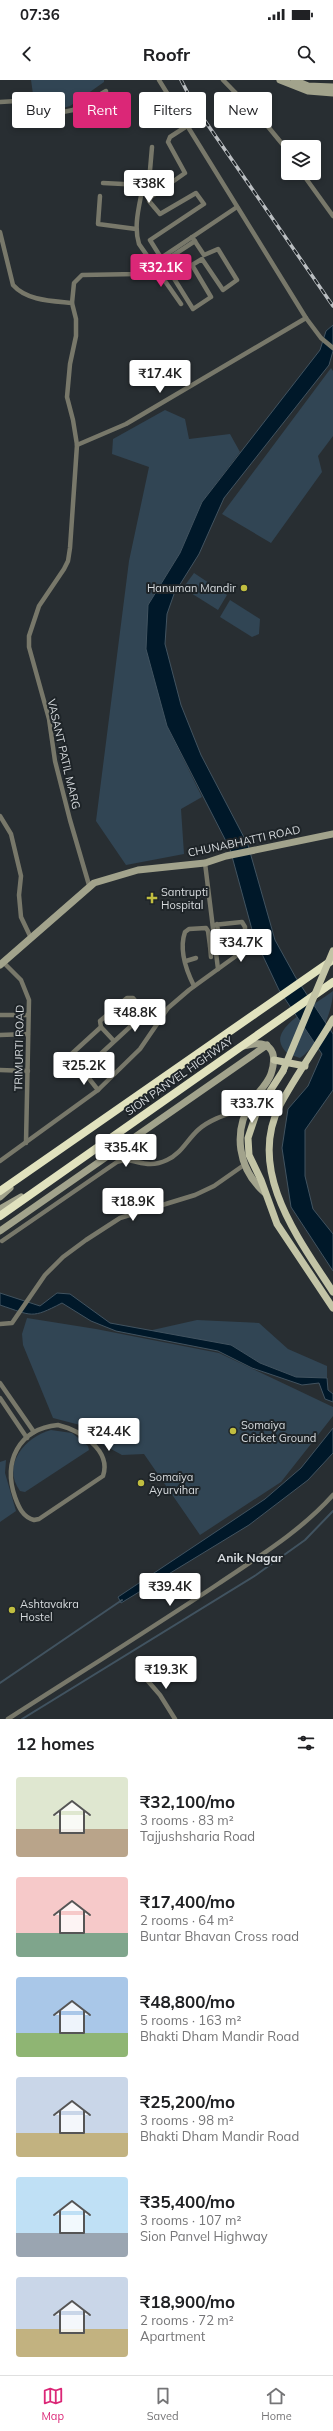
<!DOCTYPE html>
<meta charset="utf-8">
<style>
body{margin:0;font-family:Mulish,sans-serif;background:#f6f6f6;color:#202124;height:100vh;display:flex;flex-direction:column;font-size:15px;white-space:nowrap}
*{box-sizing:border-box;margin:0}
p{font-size:13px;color:#757577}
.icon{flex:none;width:22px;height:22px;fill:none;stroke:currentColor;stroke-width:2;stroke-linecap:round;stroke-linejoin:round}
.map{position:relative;height:1639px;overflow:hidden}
.side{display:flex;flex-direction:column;background:#fff;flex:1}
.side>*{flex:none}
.banner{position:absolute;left:12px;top:12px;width:309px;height:36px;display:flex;gap:8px}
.fabs{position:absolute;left:281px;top:60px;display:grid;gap:8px}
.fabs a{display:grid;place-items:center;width:40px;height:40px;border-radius:4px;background:#fff;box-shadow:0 2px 6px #0003;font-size:20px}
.price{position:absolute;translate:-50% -34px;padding:0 9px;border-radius:4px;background:#fff;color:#222;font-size:13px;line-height:26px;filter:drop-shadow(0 1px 2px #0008)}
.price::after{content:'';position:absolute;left:50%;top:24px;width:12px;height:9px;margin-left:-6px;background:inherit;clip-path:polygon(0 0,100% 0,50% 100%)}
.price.current{background:#db2777;color:#fff}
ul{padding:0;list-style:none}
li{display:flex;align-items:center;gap:12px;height:100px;padding:0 16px}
li span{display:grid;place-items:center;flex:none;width:112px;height:80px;border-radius:4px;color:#555}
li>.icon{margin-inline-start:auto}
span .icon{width:48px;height:48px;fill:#fffc;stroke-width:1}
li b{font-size:17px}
h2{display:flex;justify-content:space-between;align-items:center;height:48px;padding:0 16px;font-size:17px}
.pill{padding:0 14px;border-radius:4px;background:#fff;box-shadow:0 2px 6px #0003;font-size:14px;line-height:36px}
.pill.current{background:#db2777;color:#fff}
.status{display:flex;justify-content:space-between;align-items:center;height:28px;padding:0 20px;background:#fff;direction:ltr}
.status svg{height:11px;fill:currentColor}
header{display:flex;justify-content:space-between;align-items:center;height:52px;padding:0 16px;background:#fff;font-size:18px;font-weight:700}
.tabs{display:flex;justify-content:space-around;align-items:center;height:56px;border-top:1px solid #e0e0e0;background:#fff;font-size:11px;color:#757577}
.tabs a{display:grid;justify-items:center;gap:2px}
.tabs .current{color:#db2777}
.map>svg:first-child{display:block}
.green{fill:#314554}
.water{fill:#001829;stroke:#415360}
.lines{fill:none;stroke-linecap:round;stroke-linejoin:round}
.stream{stroke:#415360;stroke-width:2}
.street{stroke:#78786a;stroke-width:4.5}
.secondary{stroke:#a2a38c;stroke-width:7}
.primary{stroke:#c3c4a6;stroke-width:7}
.highway{stroke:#e1e2be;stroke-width:8}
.rail-casing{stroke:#babec1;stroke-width:3.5}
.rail{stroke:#1e2428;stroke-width:2;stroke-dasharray:6;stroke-linecap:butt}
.primary-bridge{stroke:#c3c4a6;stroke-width:7}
.poi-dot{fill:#c1be40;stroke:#1e2428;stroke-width:1.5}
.labels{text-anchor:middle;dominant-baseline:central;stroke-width:4;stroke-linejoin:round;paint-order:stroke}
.poi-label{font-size:11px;fill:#d8dcdf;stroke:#1e2428;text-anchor:start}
.street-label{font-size:11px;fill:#d8dcdf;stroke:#1e2428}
.neighbourhood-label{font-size:12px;font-weight:bold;fill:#d8dcdf;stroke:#1e2428}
</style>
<div class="status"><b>07:36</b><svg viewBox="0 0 49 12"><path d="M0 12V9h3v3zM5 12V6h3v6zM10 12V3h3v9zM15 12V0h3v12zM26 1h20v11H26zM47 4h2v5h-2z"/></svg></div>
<header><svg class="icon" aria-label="back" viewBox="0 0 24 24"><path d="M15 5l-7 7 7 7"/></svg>Roofr<svg class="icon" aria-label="search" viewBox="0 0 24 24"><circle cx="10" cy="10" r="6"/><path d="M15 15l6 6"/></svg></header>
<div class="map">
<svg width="333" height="1639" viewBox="0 0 333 1639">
<rect width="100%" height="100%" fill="#282e32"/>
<g class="green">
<path d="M31 0H104V2L70 26 36 35Z"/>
<path d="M331 288 333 291V356L318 376 322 392 271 463 222 434Z"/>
<path d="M165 330 185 339 189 359 230 354 240 372 202 422 180 473 148 525 167 646 202 717 181 729 184 774 126 785 96 741 129 481 149 387 112 374 113 359Z"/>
<path d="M194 493 227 515 218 530 183 508Z"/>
<path d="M230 520 260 539 259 554 252 557 220 537Z"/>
<path d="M333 911C333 932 318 966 300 978L288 974C283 969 278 962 281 955 286 940 320 921 333 911Z"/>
<path d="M27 1238 96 1249 219 1273 333 1327V1336L281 1402 200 1455 144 1374 122 1375 100 1363 80 1345 53 1338 23 1265 22 1254Z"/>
<path d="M197 1240 259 1243 288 1269 327 1286V1298L296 1297 260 1283 231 1265 148 1251Z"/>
<path d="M51 1350 72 1353 88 1366 89 1370 25 1412 20 1411C1 1385 25 1357 51 1350Z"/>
<path d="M6 1380 5 1393 16 1431 0 1442V1382Z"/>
</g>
<g class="water">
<path d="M333 245V271L329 285 224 418 199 474 174 514 167 534 165 564 181 625 201 675 248 765 275 860 296 898 333 954V1010L305 1050V1096L313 1129 333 1154V1191L291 1127 282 1068 288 1029 308 1006 322 974 279 910 254 857 230 769 167 646 146 569 148 525 180 473 202 422 320 270 326 251Z"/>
<path d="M0 1213 40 1226 57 1213 70 1214 110 1243 231 1265 260 1283 296 1297 327 1298 328 1310 333 1314V1322L325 1319 319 1303 302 1305 252 1288 218 1271 116 1251 91 1241 62 1223C31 1239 33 1236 0 1225Z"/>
<path d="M333 1348V1373L308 1400 249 1445 121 1523 118 1517 265 1419 301 1388Z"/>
</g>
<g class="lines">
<g class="stream">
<path d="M0 1603 122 1520"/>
<path d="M22 1639 256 1495 305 1460 333 1431"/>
</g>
<g class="street">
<path d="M159 0 306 238 321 258 333 268"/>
<path d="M223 0 265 43 288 71"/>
<path d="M0 22 17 21 22 40 73 30 106 11"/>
<path d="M187 46 170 57 168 62 185 93 151 117 149 121 160 134 196 113 204 124 150 160 193 229 211 217 192 185 202 179 223 210 237 200 218 169 204 175 192 157"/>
<path d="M152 67 149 102 143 105C140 124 133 145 139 164L181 224"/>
<path d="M302 93 333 136"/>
<path d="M103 103 143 105"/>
<path d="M100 116 98 144 136 149"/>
<path d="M0 152 13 205C27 221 53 221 72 223L76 239V256L70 284 67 317 73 340 77 365 70 468 68 481 64 489 39 526 29 556V567L49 639 55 681 70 740 89 805"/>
<path d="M163 182 195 161"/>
<path d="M72 223 74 203 82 195 137 194 237 127"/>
<path d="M77 365 126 344 306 238"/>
<path d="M0 736 11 754 21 796 19 815 21 837 31 858"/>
<path d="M213 845 242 842 245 847V859L230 870 220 867 217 844"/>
<path d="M210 866 211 877"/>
<path d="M186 881 196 878"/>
<path d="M4 883 21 900 29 920 26 1063"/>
<path d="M218 889 254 863"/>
<path d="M194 906C186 890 179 869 185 852L189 849 206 848 208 851 210 866H215"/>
<path d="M145 933 80 993H76L66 983V979L101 947 100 941 127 918H133L145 933 163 934"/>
<path d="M0 935H28"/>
<path d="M101 947 114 961"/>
<path d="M0 955 28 954"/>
<path d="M0 990 28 991"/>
<path d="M83 991 98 1010"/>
<path d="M0 1081 98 1010 140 969 168 928 189 910 218 889 205 783"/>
<path d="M2 1161 117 1082C133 1075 144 1091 167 1080 181 1074 187 1060 198 1050 211 1038 232 1033 248 1027"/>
<path d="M0 1244 12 1243 45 1195 63 1177 86 1160 120 1138 195 1115 214 1106 244 1085"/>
<path d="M0 1303 34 1352"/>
<path d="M0 1318 27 1358"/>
<path d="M58 1345C79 1350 112 1370 103 1396L39 1439 34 1440C23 1437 19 1428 15 1417 3 1382 18 1349 58 1345Z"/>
<path d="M141 1593 160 1615 175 1639"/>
<path d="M8 1639C78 1594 149 1550 218 1504 258 1477 301 1451 333 1415"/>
</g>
<g class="secondary">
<path d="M280 0 308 11 333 13"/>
<path d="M294 0 308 6 333 7"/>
<path d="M0 885 94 803 138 790 205 783 226 776 333 754"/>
<path d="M244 966C268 959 279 969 271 994 267 1005 258 1012 252 1021 232 1052 238 1089 265 1113"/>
<path d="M0 1117 10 1108"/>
<path d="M0 1129 21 1117"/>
<path d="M0 1151 267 965"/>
</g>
<g class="primary">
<path d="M333 939C316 968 296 995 280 1025 246 1091 299 1159 333 1212"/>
<path d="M274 980 305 986"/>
<path d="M283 991 257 1031 248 1058 249 1075 261 1100 277 1144 333 1228"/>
</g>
<g class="highway">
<path d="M0 1111 331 881"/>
<path d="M0 1136 333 902"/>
</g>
<g class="rail-casing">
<path id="rail" d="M181 0 194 25 333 226"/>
</g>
<use href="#rail" class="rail"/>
<path class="primary-bridge" d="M283 991 333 871"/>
</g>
<g class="poi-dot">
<circle cx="244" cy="508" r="4"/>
<path d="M150 812h4v4h4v4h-4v4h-4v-4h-4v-4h4z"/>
<circle cx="233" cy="1351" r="4"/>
<circle cx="141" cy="1403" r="4"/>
<circle cx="12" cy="1530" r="4"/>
</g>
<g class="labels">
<g class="poi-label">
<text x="236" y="508" text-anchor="end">Hanuman Mandir</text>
<text x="161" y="812">Santrupti<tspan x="161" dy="13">Hospital</tspan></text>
<text x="241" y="1345">Somaiya<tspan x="241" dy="13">Cricket Ground</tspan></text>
<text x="149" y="1397">Somaiya<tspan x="149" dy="13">Ayurvihar</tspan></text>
<text x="20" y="1524">Ashtavakra<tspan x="20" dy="13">Hostel</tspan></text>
</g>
<g class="street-label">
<text transform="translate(64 674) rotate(77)">VASANT PATIL MARG</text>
<text transform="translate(244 761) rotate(-12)">CHUNABHATTI ROAD</text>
<text transform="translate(19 968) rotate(-89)">TRIMURTI ROAD</text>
<text transform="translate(179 996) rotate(-35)">SION PANVEL HIGHWAY</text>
</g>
<g class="neighbourhood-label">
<text x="250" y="1477">Anik Nagar</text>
</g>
</g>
</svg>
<div class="fabs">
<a><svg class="icon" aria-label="layers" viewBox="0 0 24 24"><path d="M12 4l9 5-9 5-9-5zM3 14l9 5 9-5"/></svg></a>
</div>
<b class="price" style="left:149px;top:124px">₹38K</b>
<b class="price current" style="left:161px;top:208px">₹32.1K</b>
<b class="price" style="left:160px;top:314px">₹17.4K</b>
<b class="price" style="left:241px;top:883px">₹34.7K</b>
<b class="price" style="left:135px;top:953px">₹48.8K</b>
<b class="price" style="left:84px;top:1006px">₹25.2K</b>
<b class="price" style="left:252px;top:1044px">₹33.7K</b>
<b class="price" style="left:126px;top:1088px">₹35.4K</b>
<b class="price" style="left:133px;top:1142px">₹18.9K</b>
<b class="price" style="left:109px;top:1372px">₹24.4K</b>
<b class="price" style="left:170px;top:1527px">₹39.4K</b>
<b class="price" style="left:166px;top:1610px">₹19.3K</b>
<div class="banner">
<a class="pill">Buy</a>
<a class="pill current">Rent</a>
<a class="pill">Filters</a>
<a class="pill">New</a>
</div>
</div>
<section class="side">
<h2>12 homes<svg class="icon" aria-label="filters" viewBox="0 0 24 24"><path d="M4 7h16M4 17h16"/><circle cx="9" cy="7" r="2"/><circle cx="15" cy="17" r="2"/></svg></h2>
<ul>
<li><span style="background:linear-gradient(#dfe7d0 65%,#b9a48a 0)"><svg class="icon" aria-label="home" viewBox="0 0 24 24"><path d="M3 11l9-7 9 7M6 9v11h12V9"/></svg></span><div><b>₹32,100/mo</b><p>3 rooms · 83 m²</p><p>Tajjushsharia Road</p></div></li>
<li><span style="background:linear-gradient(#f6c9c9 70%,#7fa58c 0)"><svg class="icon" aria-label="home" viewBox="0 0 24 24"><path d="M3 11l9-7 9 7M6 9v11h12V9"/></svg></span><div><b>₹17,400/mo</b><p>2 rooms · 64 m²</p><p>Buntar Bhavan Cross road</p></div></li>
<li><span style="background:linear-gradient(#a9c7e8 70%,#8fb573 0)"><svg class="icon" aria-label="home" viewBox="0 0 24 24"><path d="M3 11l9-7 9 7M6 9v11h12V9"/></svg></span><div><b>₹48,800/mo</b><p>5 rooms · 163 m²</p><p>Bhakti Dham Mandir Road</p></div></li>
<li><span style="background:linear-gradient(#c9d6e8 70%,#c2b280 0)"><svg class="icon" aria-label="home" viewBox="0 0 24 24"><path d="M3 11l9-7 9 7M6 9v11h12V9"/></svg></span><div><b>₹25,200/mo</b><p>3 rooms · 98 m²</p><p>Bhakti Dham Mandir Road</p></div></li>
<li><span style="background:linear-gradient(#bfe0f5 70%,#9aa5b1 0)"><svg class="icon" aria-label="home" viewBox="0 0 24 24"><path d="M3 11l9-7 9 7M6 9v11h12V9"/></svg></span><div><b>₹35,400/mo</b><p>3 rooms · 107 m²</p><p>Sion Panvel Highway</p></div></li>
<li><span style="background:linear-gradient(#c9d6e8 65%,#c2b280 0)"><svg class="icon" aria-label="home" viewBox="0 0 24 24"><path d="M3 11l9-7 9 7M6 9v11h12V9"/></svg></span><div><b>₹18,900/mo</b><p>2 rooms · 72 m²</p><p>Apartment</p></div></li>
</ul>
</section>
<nav class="tabs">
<a class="current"><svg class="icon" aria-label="map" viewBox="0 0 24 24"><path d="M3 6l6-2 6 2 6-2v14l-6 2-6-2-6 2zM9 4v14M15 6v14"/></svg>Map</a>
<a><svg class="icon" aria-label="saved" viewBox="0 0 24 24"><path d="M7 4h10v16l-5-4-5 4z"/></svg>Saved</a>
<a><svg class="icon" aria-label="home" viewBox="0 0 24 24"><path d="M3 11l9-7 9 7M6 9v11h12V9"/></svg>Home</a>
</nav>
